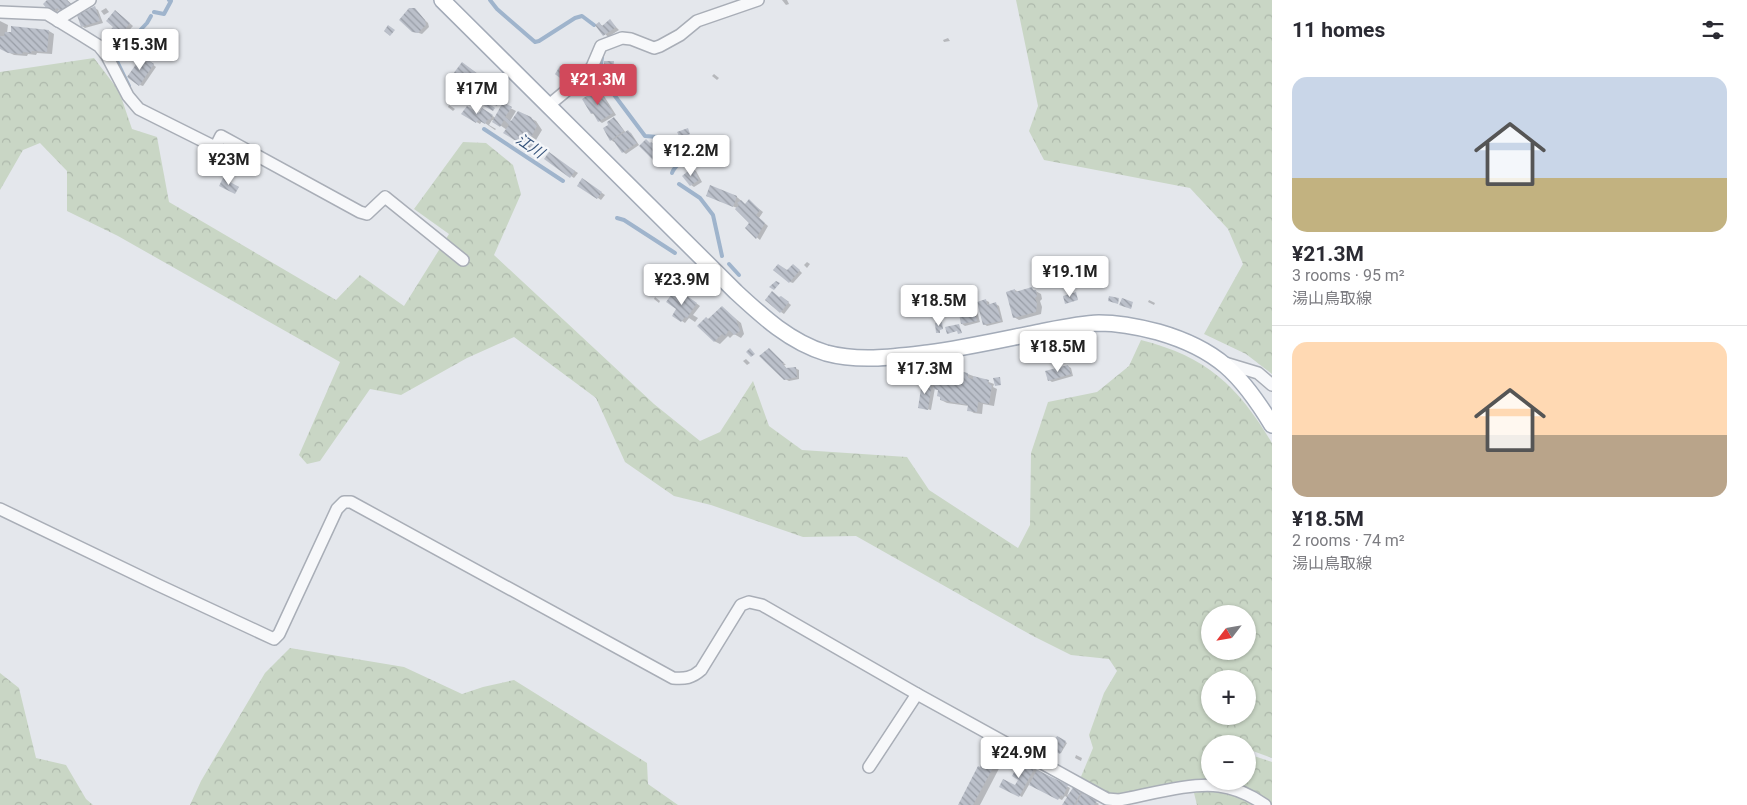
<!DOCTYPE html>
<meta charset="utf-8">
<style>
body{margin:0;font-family:Roboto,"Noto Sans JP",sans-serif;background:#f2f2f3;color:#2b2b33;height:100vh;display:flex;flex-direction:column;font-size:19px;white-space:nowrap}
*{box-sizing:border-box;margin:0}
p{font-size:16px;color:#7c7c81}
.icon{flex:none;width:28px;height:28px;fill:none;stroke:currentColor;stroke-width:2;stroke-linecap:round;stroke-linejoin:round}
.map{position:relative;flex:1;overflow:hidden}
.sheet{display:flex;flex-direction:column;background:#fff;width:475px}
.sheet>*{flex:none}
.needle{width:32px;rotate:239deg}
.fabs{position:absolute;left:1201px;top:605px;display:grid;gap:10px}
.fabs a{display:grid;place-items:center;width:55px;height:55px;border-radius:50%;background:#fff;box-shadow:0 1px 4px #0004;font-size:25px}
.price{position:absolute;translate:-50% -42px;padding:0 11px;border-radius:5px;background:#fff;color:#222;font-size:16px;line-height:32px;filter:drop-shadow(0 1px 2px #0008)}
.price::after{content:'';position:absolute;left:50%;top:30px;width:15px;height:11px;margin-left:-8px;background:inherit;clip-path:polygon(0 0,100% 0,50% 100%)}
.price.current{background:#d1495b;color:#fff}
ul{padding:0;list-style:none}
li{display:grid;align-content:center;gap:10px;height:265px;padding:0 20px}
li+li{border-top:1px solid #e1e1e2}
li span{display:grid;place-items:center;height:155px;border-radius:15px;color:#555}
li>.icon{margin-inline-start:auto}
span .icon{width:90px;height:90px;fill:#fffc;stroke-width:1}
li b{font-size:21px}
h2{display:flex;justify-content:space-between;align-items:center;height:60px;padding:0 20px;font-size:21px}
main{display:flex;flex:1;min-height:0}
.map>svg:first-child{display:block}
.forest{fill:url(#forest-crowns);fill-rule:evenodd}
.shadow{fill:#0003}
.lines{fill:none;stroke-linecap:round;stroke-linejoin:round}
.stream{stroke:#9fb4cc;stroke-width:4}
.building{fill:url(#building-back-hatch)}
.minor-casing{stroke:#a9aeb7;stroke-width:14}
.major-casing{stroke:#a3abb8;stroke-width:18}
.minor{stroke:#f7f8fa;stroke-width:11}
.major{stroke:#fff;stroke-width:15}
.labels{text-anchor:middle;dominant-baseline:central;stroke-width:4.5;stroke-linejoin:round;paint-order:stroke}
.water-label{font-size:15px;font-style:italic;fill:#34527a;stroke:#f4f6f9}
</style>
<main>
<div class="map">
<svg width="1272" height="805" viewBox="0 0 1272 805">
<defs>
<pattern id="forest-crowns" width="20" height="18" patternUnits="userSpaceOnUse" patternTransform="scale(1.25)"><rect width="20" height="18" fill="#c9d6c5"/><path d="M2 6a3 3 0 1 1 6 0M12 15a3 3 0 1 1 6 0" fill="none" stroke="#adb8ab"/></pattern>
<pattern id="building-back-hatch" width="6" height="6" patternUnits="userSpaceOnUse" patternTransform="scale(1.25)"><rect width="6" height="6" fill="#bbc0ca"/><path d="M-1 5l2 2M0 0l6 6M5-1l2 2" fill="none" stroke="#989da6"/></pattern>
</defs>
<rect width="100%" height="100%" fill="#e4e7ec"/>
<g class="forest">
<path d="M1016 0H1272V374L1246 354 1204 334 1243 264 1228 229 1190 188 1044 160 1029 131 1038 106Z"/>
<path d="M94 58 119 91 132 129 157 137 169 202 336 300 360 275 404 306 449 234 414 209 463 142 486 143 513 165 521 194 494 255 654 404 700 441 720 432 753 381 769 426 802 450 907 457 929 490 1018 548 1030 525 1031 453 1048 402 1097 392 1129 366 1141 340C1207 357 1237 385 1272 443V758L1250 750 1248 754 1272 762V805L1241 788 1121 797 1108 794 1080 779 1093 748 1089 735 1104 693 1117 671 1109 659 1071 655 1033 636 856 536 803 537 711 505 674 496 625 462 596 398 514 337 467 358 401 395 370 389 320 461 307 464 299 455 340 362 118 236 67 211V171L40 143 23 150 0 190V72ZM1210 614H1248V651H1210ZM1210 679H1248V716H1210ZM1210 744H1248V781H1210Z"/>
<path d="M290 648 404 667 462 694 483 687 514 680 647 763 648 784 678 805H190L201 781 265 673Z"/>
<path d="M0 673 19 688 36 758 66 765 86 799 93 805H0Z"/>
<path d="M1214 789 1224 790 1258 805H1197L1194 793Z"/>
</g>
<g class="shadow">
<path d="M49 0H67L75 7 60 9 55 14 52 12Z"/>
<path d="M782 0H787L789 4 786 5Z"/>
<path d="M95 8 98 10 103 23 85 28 82 26Z"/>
<path d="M106 8 109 12 104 15 101 11Z"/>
<path d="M414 10 428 23 429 27 422 34 413 31Z"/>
<path d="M118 13 133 26 121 39 111 32 114 27Z"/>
<path d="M0 21 8 25 7 33 49 31 54 34 52 54 37 53 36 55 28 54 27 56 14 55 0 48Z"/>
<path d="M610 21 619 30 608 37 597 25 599 24 603 26Z"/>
<path d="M948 38 950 41 944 42 943 40Z"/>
<path d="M146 59 156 67 143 86 140 85Z"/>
<path d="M468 67 486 80 484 84 486 85 470 103 454 92 457 89 460 91Z"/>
<path d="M714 74 719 78 717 80 712 76Z"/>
<path d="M593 94 604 96 616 115 602 123 599 121 595 115 591 113Z"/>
<path d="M503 104 516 111 510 121 512 122 530 118 536 121 542 130 533 145 540 148 538 153 505 133 507 130 494 121 492 120 489 125 496 129 495 130 482 121 480 124 463 114 479 115 482 110 496 118Z"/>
<path d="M449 105 455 109 453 111 448 107Z"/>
<path d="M614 119 617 121 626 133 628 131 631 133 639 145 626 154 623 152 616 141 614 142 611 140Z"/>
<path d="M652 143 667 156 660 164 641 146Z"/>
<path d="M552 156 578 173 574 178 546 159Z"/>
<path d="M693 169 696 171 702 182 694 187 691 185Z"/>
<path d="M586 182 605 195 601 200 579 185Z"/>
<path d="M711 187 737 197 746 205 749 201 763 212 759 218 768 226 760 240 746 228 751 222 737 208 711 197Z"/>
<path d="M807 262 810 264 807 268 804 265Z"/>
<path d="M797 268 802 273 793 283 790 282 788 271Z"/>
<path d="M1032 289 1041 294 1042 299 1040 301 1042 307 1041 314 1019 320 1014 317 1015 290 1019 292Z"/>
<path d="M684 294 700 306 693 315 698 318 695 322 689 318 685 323 673 315 678 309 676 299Z"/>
<path d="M655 297 660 301 659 303 654 299Z"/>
<path d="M784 299 791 305 784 314 781 312Z"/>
<path d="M985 300 989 302 990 306 996 304 999 306 1003 322 987 326 984 324Z"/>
<path d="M1149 300 1155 303 1154 305 1148 302Z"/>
<path d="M722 308 741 323 744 334 741 338 734 334 730 338 728 336 720 344 714 341 709 320Z"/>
<path d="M974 309 977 311 980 322 965 326 962 324 968 314Z"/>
<path d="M772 352 786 365H784L787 369 795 368 799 370V379L789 381 785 379Z"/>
<path d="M746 359 750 363 747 365 743 361Z"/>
<path d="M1068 366 1071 368 1073 376 1052 382 1049 380Z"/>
<path d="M968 374 994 384 993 387 997 389 994 406 983 404 982 414 974 413 969 410V406L947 403 941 400 939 391 935 388 931 410 920 407 926 381 935 384Z"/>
<path d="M1057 737 1067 743 1061 753 1052 748Z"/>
<path d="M1001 752 1006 755 980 805H959L980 769Z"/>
<path d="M1076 755 1082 758 1081 761 1075 758Z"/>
<path d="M1021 761 1070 788 1067 796 1074 788 1084 793V795L1099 804 1098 805H1065L1068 798 1065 796 1062 800 1030 783 1022 797 1001 786 1015 787 1020 779Z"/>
</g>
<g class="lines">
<g class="stream">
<path d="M490 0 497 9 535 42 539 41 575 18 582 16 594 25"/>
<path d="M154 12 164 14 171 1 169 0"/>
<path d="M602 57 600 72 603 80 645 136 672 138 675 141 684 156C682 163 674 166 672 173"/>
<path d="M129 86 115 57 147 23 151 16"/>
<path d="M484 129 563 181"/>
<path d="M679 184 700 198 713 215 722 256"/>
<path d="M617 218 624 220 675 253"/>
<path d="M729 264 739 275"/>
</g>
</g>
<g class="building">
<path d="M47 0H67L72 5 63 14 57 8 51 13 43 4Z"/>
<path d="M95 6 100 21 81 27 77 15Z"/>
<path d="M409 8H415L425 20 426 25 418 33 412 32 399 20Z"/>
<path d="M115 10 130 23 117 39 109 32 113 27 106 21Z"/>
<path d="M610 19 616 27 603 36 595 25 599 22 602 26Z"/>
<path d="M388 25 395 30 390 36 384 31Z"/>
<path d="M11 26 49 30 47 52 32 51 31 53 23 52 22 54 8 53 0 49V36H4L5 32H11Z"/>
<path d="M108 35 116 41 110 49 102 43Z"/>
<path d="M142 56 154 64 139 86 127 77Z"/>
<path d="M604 61H614L613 72H604Z"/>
<path d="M462 62 482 77 480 80 482 81 464 101 452 92 456 87 459 90 461 86 450 78Z"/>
<path d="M560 66 574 77 569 85 555 74Z"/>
<path d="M593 92 595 96 601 93 613 113 598 122 593 113 591 114 582 99Z"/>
<path d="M490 96 499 102 497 106 487 100Z"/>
<path d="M486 102 495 108 493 111 484 106Z"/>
<path d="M503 102 512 107 505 117 511 121 518 111 531 117 537 126 529 141 536 144 532 151 503 133 509 125 504 120 500 127 492 122Z"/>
<path d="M467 106 479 113 482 108 493 115 490 120 488 119 485 124 478 120 476 123 461 114Z"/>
<path d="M614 117 624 131 610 141 603 128 608 125 607 122Z"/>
<path d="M688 128 690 134 680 138 677 132Z"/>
<path d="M628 130 637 143 622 153 613 140Z"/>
<path d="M646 139 650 143 651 142 664 154 656 163 639 146Z"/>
<path d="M549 152 575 171 570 178 544 159Z"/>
<path d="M693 167 699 180 690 186 682 176Z"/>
<path d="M223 178 239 187 235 194 219 186Z"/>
<path d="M582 178 602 192 597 199 577 186Z"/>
<path d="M710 185 737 196 733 207 706 196Z"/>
<path d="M749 199 760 210 756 215 765 223 756 239 745 228 749 223 735 209 739 205 737 203 741 200 745 204Z"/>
<path d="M778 264 787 270 793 264 800 270 789 283 773 270Z"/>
<path d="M776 281 780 283 774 290 769 287Z"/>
<path d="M1032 287 1033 290H1036L1037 296 1035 298 1037 303 1036 312 1013 318 1006 292 1015 289V292Z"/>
<path d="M680 291 697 303 687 318 685 317 681 322 672 316 676 309 666 302 671 295 676 297Z"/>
<path d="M772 291 779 297 781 296 789 302 780 313 765 300Z"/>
<path d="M1076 292 1078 300 1065 304 1063 296Z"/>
<path d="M1109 296 1119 298 1118 304 1108 301Z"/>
<path d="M1122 298 1133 302 1131 309 1119 305Z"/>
<path d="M986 299 987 305 996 302 1001 321 983 325 977 302Z"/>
<path d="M722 306 736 319 740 331 734 335 729 330 725 336 722 334 714 342 697 326 706 317 708 319Z"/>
<path d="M974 308 977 321 961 324 959 314 967 313 966 310Z"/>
<path d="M942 322 943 329 940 330V333H936L935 323Z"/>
<path d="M959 324 962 333 958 334 957 331 947 334 945 327Z"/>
<path d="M750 348 755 354 751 357 746 352Z"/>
<path d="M769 348 784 363H782L786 368 796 367 797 377 784 380 759 356Z"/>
<path d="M1068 365 1071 374 1048 381 1045 371Z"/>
<path d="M949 369 968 373V378L973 379V376L989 380 988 384 992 385 989 404 978 402 977 412 967 411 968 405 940 400V397L937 396 938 390 933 389 936 373Z"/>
<path d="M1000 377 1001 385 995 386 993 378Z"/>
<path d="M925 379 932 381 928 410 918 408 921 388 923 387Z"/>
<path d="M1057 736 1066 741 1060 754 1050 749Z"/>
<path d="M992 746 1002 751 973 805H958L978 766 980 767Z"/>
<path d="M1021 759 1035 767 1019 797 999 787 1003 779 1015 785 1018 780 1012 776Z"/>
<path d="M1037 770 1068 785 1063 797 1061 795 1058 800 1029 785Z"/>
<path d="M1074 786 1081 790 1080 792H1081L1074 805H1062Z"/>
<path d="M1082 793 1097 801 1094 805H1076Z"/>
</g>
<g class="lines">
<g class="minor-casing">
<g id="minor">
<path d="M0 12 47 14 83 36 99 46 107 56 128 96 139 109 213 146 217 144 221 136 360 212 367 214 385 197 463 260"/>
<path d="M58 21 62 17 90 0"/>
<path d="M549 105 584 76 592 67 601 46 622 38 631 39 654 48 660 46 680 35 697 21 758 0"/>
<path d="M1225 363 1258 373 1272 385"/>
<path d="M0 509 158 585 274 639 279 634 337 509 344 502H351L673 678C685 679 692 678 701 670L741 605 749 602 762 605 917 694 1107 799 1119 800C1147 795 1191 782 1219 786 1235 788 1252 796 1265 805"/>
<path d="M869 767 917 694"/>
</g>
</g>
<g class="major-casing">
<path id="major" d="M442 0 736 292C763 317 790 342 826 353 859 362 894 357 928 353 964 348 1000 340 1035 333 1056 329 1077 324 1099 323 1119 323 1139 327 1158 332 1217 349 1241 374 1272 425"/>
</g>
<use href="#minor" class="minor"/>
<use href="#major" class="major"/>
</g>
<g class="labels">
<g class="water-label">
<text transform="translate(530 146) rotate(34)">江川</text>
</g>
</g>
</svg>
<div class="fabs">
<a><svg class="needle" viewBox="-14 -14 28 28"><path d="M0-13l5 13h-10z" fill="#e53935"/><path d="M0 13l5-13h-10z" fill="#7c7c81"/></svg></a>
<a>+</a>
<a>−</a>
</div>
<b class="price" style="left:140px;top:71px">¥15.3M</b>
<b class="price current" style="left:598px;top:106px">¥21.3M</b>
<b class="price" style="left:477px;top:115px">¥17M</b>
<b class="price" style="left:691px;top:177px">¥12.2M</b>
<b class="price" style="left:229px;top:186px">¥23M</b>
<b class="price" style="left:1070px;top:298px">¥19.1M</b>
<b class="price" style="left:682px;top:306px">¥23.9M</b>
<b class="price" style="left:939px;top:327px">¥18.5M</b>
<b class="price" style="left:1058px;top:373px">¥18.5M</b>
<b class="price" style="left:925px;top:395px">¥17.3M</b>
<b class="price" style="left:1019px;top:779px">¥24.9M</b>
</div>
<section class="sheet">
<h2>11 homes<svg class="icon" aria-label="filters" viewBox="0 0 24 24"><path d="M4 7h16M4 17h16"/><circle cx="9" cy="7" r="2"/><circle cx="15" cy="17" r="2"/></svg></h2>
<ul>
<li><span style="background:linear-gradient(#c9d6e8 65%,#c2b280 0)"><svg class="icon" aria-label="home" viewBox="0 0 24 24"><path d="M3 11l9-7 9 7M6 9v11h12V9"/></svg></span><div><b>¥21.3M</b><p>3 rooms · 95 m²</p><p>湯山鳥取線</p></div></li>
<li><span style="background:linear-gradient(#ffd9b3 60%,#b9a48a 0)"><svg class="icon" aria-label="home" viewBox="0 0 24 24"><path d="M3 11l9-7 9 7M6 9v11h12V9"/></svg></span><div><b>¥18.5M</b><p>2 rooms · 74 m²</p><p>湯山鳥取線</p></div></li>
</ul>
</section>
</main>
